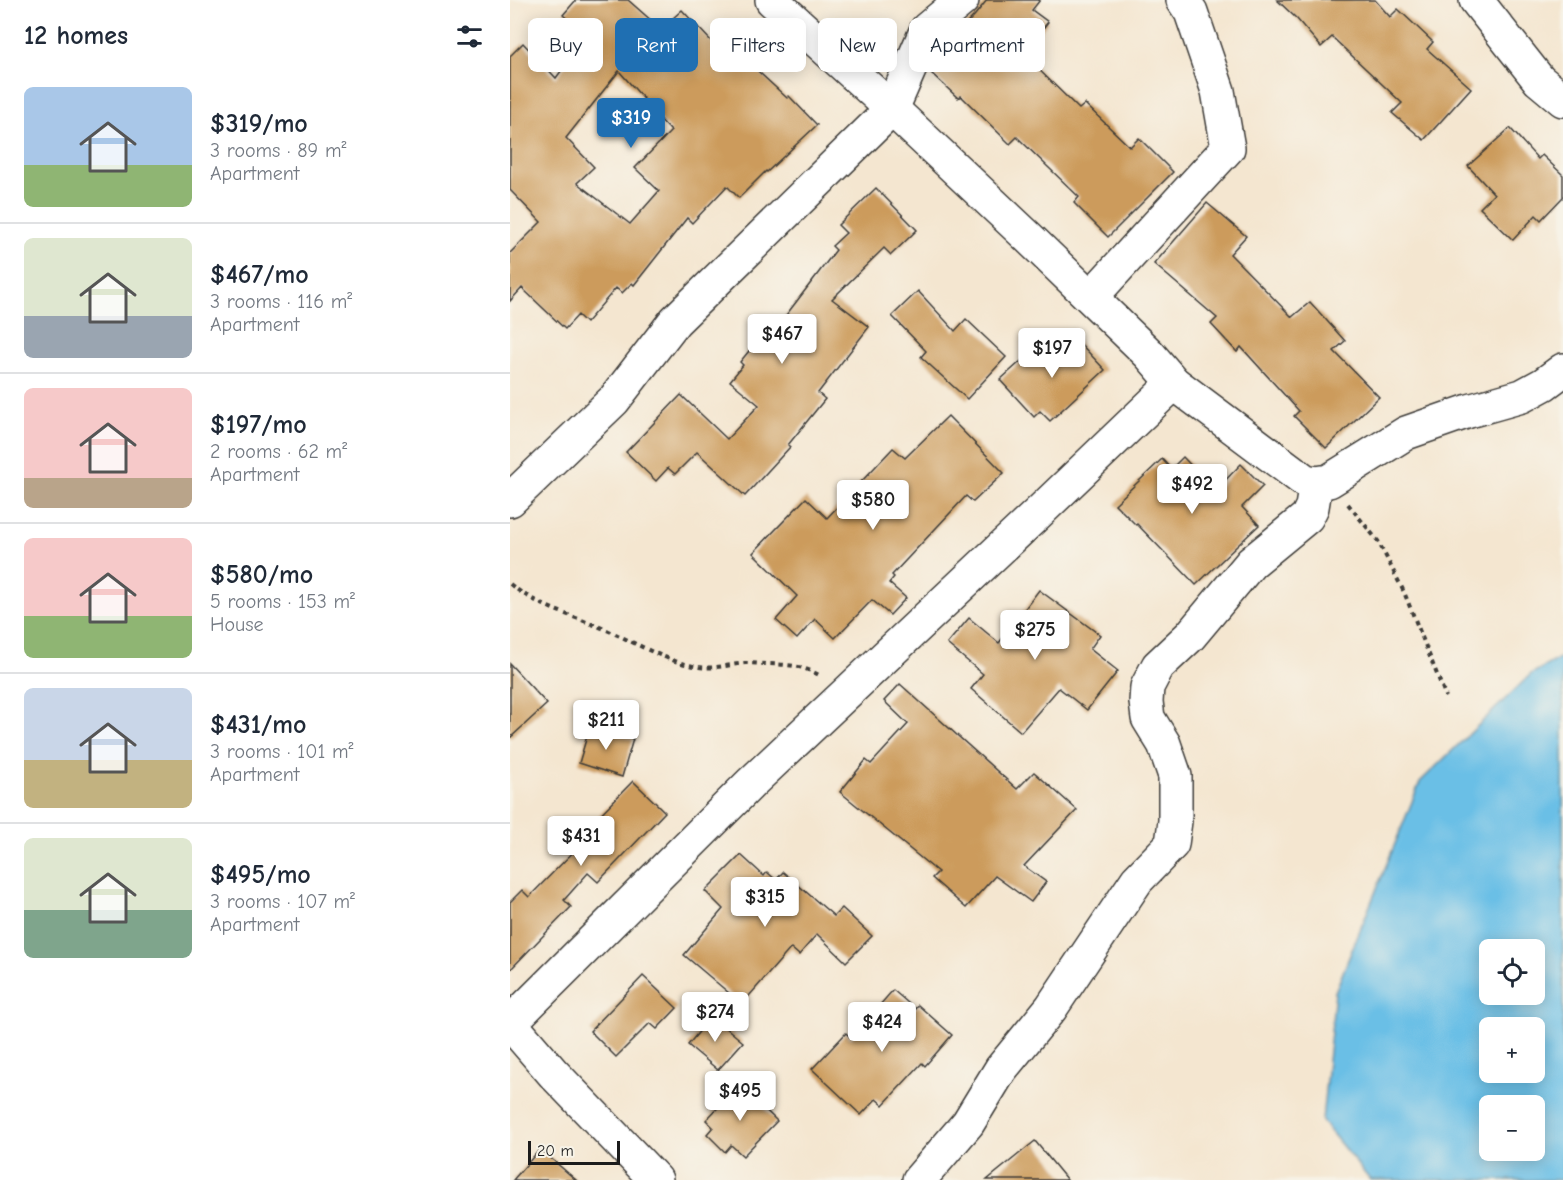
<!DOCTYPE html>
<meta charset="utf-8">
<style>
body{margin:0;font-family:"Comic Neue",sans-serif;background:#f6f6f7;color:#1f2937;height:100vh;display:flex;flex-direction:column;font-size:22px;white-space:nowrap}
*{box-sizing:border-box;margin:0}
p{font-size:20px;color:#747a83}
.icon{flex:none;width:33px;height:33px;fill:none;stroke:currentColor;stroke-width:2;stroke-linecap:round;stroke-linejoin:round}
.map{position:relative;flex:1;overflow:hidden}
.details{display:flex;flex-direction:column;background:#fff;width:510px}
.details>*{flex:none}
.hud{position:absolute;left:18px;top:18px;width:570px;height:54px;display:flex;gap:12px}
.fabs{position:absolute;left:969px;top:939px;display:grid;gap:12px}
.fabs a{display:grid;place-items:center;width:66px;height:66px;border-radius:9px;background:#fff;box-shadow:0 3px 15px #0003;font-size:30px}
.scale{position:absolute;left:18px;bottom:15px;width:92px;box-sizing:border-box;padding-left:6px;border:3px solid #1c1c1c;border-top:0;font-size:16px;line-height:21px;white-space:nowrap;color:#1c1c1c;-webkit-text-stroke:4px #f7f3e8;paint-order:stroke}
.price{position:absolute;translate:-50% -51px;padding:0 14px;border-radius:6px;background:#fff;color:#222;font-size:20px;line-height:39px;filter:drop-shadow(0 2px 3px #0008)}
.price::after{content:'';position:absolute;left:50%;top:36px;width:18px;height:14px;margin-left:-9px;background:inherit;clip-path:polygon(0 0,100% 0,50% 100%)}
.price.selected{background:#1f6fb2;color:#fff}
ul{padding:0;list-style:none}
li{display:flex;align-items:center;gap:18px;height:150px;padding:0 24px}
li+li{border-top:2px solid #e0e1e3}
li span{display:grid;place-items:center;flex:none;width:168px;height:120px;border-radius:9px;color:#555}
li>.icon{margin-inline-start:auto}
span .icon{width:72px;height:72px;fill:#fffc;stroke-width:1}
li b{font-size:26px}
h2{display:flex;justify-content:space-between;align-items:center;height:72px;padding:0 24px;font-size:26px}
.tag{padding:0 21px;border-radius:9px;background:#fff;box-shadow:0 3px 15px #0003;font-size:21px;line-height:54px}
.tag.selected{background:#1f6fb2;color:#fff}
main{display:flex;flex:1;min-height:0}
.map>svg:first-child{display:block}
.water{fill:#6abfe6;stroke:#436e81;stroke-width:1.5;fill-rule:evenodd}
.building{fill:#cc9b5c;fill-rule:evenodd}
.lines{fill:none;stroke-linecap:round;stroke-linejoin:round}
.minor-casing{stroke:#3c3a37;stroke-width:36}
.path{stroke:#3c3a37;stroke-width:4;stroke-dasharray:4.5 4.5;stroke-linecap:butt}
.minor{stroke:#fff;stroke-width:33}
</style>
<main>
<section class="details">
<h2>12 homes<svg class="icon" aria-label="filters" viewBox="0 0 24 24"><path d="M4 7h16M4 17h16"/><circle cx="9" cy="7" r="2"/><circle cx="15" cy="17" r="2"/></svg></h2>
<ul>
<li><span style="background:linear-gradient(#a9c7e8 65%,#8fb573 0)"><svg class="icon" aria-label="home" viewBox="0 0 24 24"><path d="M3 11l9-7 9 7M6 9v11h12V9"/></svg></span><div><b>$319/mo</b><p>3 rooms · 89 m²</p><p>Apartment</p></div></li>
<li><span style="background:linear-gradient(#dfe7d0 65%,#9aa5b1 0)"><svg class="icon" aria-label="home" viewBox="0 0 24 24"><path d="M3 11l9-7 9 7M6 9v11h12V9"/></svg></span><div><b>$467/mo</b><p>3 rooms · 116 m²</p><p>Apartment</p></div></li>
<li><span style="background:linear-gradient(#f6c9c9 75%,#b9a48a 0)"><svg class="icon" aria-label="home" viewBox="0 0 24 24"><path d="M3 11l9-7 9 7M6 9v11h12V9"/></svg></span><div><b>$197/mo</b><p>2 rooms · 62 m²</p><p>Apartment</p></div></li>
<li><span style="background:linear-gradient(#f6c9c9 65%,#8fb573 0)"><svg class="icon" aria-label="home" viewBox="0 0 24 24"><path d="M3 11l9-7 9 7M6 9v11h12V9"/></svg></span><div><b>$580/mo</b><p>5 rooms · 153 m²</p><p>House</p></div></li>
<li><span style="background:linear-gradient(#c9d6e8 60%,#c2b280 0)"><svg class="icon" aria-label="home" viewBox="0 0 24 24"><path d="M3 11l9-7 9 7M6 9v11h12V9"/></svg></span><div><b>$431/mo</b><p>3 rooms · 101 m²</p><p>Apartment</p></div></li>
<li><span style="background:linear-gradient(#dfe7d0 60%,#7fa58c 0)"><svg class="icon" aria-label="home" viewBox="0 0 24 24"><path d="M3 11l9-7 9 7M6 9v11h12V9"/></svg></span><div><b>$495/mo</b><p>3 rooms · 107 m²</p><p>Apartment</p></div></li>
</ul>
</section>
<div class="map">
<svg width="1053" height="1180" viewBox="0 0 1053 1180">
<rect width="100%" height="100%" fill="#f7f3e8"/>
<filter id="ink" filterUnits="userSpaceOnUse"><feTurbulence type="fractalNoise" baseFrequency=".0167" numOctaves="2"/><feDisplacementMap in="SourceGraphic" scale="12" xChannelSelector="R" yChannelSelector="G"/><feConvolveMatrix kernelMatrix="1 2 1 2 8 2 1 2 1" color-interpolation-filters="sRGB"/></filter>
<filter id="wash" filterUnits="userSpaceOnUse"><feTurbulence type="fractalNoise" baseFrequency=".008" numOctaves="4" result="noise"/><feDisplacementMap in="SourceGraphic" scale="24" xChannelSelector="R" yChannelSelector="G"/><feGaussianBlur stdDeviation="1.35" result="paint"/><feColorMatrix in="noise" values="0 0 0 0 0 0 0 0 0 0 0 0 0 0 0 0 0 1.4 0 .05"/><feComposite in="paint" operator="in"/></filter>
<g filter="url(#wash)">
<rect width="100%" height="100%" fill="#f4e6d0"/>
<path class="water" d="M1053 656V1180H860L812 1121 825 992 910 782 1021 674ZM980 950H1024V994H980ZM980 1028H1024V1072H980ZM980 1106H1024V1150H980Z"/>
<g id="blocks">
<g class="building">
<path d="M66 0H118L151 29 172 10 216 57 224 49 277 98 279 96 307 125 257 172 256 171 229 198 217 186 182 223 177 218 124 285 122 283 112 293 106 288 76 323 68 315 55 329 12 288 0 301V253L31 222 0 190V56L13 43 46 78 77 36 53 15ZM109 71 148 115 147 116 161 131 125 168 149 191 120 224 67 183 84 167 56 138Z"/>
<path d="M477 0H530L522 10 538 22 513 54 569 109 575 104 620 147 629 138 663 172 598 237 564 203 569 197 507 137 500 144 451 96 448 98 419 71 426 55 465 15Z"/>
<path d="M767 0H865L880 17 888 9 923 42 917 49 961 88 914 140 882 113 892 103 822 37 811 47 787 19Z"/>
<path d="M1000 128 1028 159 1032 155 1053 175V197L1031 220 1026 215 1003 240 970 208 984 194 958 166Z"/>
<path d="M366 188 407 230 381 255 374 248 322 299 359 327 308 393 315 399 278 445 280 447 235 496 187 452 165 474 158 468 146 481 116 452 171 395 217 439 249 405 220 381 233 365 230 362 252 335 257 340 326 250 322 246 336 233 328 225Z"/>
<path d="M697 203 736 236 720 254 782 317 800 302 835 341 824 351 869 397 816 448 784 416 789 411 731 347 727 352 701 324 707 318 644 264Z"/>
<path d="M408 291 445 331 456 319 496 357 457 399 411 357 416 351 382 316Z"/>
<path d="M566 339 595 370 540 421 530 411 524 417 490 380 529 345 544 360Z"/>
<path d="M438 416 494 473 463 502 456 496 382 575 384 577 379 583 396 598 380 615 362 600 325 638 305 619 287 639 266 620 287 596 243 553 296 498 317 518 383 448 395 458Z"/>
<path d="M673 457 705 491 731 464 753 486 732 507 749 525 686 585 627 524 626 525 605 504 652 459 661 469Z"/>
<path d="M529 590 590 635 580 649 608 671 577 710 549 688 511 732 461 689 473 674 437 644 459 618 489 643Z"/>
<path d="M0 664 37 704 0 738Z"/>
<path d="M390 684 507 789 524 772 567 810 514 866 536 882 521 902 485 876 456 908 422 878 428 872 330 792 356 760 361 764 398 724 374 701Z"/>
<path d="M80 726 123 739 112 777 69 763Z"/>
<path d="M123 781 155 812 88 882 78 873 54 900 61 907 0 970V902L12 890 19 897 79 836 74 831Z"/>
<path d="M231 855 254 876 257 872 266 880 273 872 324 916 332 908 362 936 336 962 307 934 289 955 281 948 232 1004 174 955 213 909 195 891Z"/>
<path d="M133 976 167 1008 147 1029 140 1023 106 1057 80 1031Z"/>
<path d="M383 990 405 1009 408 1005 442 1035 415 1066 412 1063 373 1105 366 1099 351 1115 302 1069 336 1033 341 1038Z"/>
<path d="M202 1016 233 1042 208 1070 178 1045Z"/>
<path d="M230 1085 267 1121 233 1156 221 1145 215 1152 197 1134 203 1127 196 1120Z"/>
<path d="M525 1141 557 1180H477Z"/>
<path d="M30 1149 66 1180H3Z"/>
</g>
</g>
</g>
<g filter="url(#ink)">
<use href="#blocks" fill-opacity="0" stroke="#3c3a37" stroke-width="1.5"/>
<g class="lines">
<g class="minor-casing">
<g id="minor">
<path d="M262 0 382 109 518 237 639 354 664 383 795 481 806 483 819 481 896 433 959 411 1012 396 1034 384 1053 370"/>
<path d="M966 0 1029 80 1053 100"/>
<path d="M581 297 718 148 708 91 681 12 673 0"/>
<path d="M0 500 104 400 165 321 382 109 417 29 452 0"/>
<path d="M0 1023 242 782 525 516 664 383"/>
<path d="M0 1023 43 1073 146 1180"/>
<path d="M409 1180 458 1123 491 1069 541 1008 627 880 662 844 665 821V776L654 744 638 718 636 702 637 687 648 666 680 636 741 563 797 517 802 507 806 483"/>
</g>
</g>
<g class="path">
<path d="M838 504 868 541 894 592 936 697"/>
<path d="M0 584C29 608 65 616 99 631 128 644 157 662 189 667 204 669 219 665 235 663 242 663 250 664 258 664 280 665 291 665 311 676"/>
</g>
<use href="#minor" class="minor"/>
</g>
</g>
</svg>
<div class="fabs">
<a><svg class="icon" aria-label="locate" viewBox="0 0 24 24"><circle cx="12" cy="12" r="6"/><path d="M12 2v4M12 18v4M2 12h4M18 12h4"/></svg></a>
<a>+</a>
<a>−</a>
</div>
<div class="scale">20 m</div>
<b class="price selected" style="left:121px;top:149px">$319</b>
<b class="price" style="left:272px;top:365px">$467</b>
<b class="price" style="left:542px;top:379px">$197</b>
<b class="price" style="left:682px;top:515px">$492</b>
<b class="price" style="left:363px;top:531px">$580</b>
<b class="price" style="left:525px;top:661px">$275</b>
<b class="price" style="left:96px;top:751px">$211</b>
<b class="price" style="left:71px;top:867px">$431</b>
<b class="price" style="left:255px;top:928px">$315</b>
<b class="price" style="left:205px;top:1043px">$274</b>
<b class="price" style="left:372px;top:1053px">$424</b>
<b class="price" style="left:230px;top:1122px">$495</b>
<div class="hud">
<a class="tag">Buy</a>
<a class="tag selected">Rent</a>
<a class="tag">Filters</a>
<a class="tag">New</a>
<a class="tag">Apartment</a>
</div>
</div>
</main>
